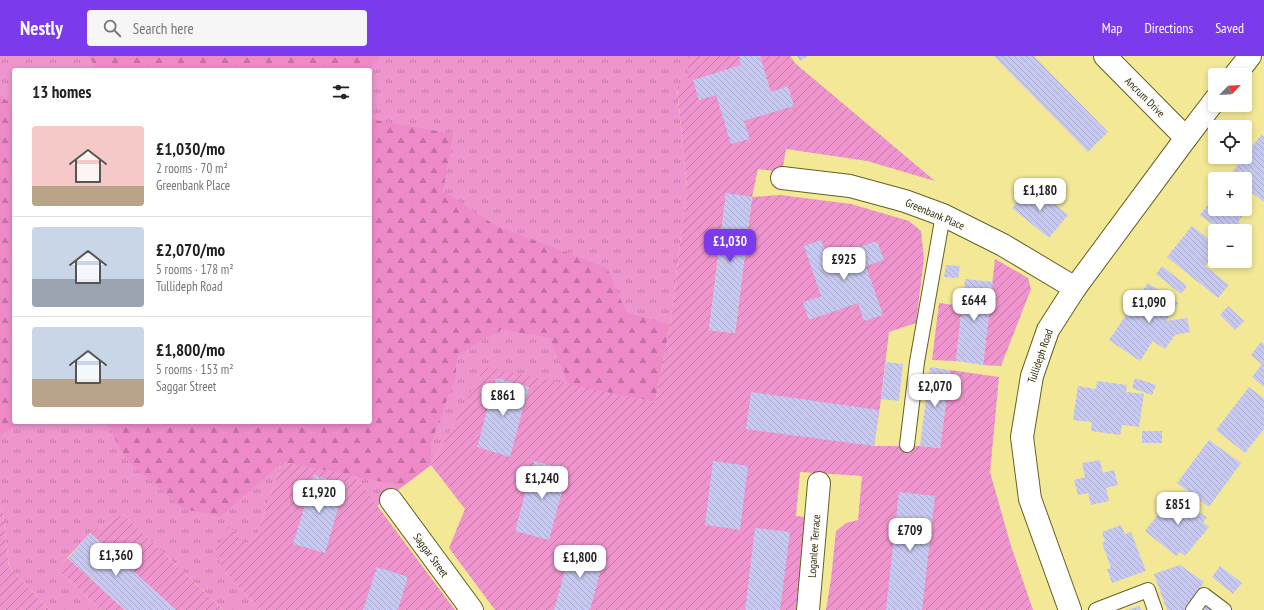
<!DOCTYPE html>
<meta charset="utf-8">
<style>
body{margin:0;font-family:"PT Sans Narrow",sans-serif;background:#f6f6f6;color:#202124;height:100vh;display:flex;flex-direction:column;font-size:15px;white-space:nowrap}
*{box-sizing:border-box;margin:0}
p{font-size:13px;color:#757577}
.icon{flex:none;width:22px;height:22px;fill:none;stroke:currentColor;stroke-width:2;stroke-linecap:round;stroke-linejoin:round}
.map{position:relative;flex:1;overflow:hidden}
.drawer{position:absolute;left:12px;top:12px;width:360px;height:356px;display:flex;flex-direction:column;background:#fff;border-radius:4px;box-shadow:0 2px 6px #0003}
.drawer>*{flex:none}
.needle{width:26px;rotate:65deg}
.tools{position:absolute;left:1208px;top:12px;display:grid;gap:8px}
.tools a{display:grid;place-items:center;width:44px;height:44px;border-radius:4px;background:#fff;box-shadow:0 2px 6px #0003;font-size:20px}
.price{position:absolute;translate:-50% -34px;padding:0 9px;border-radius:8px;background:#fff;color:#222;font-size:13px;line-height:26px;filter:drop-shadow(0 1px 2px #0008)}
.price::after{content:'';position:absolute;left:50%;top:24px;width:12px;height:9px;margin-left:-6px;background:inherit;clip-path:polygon(0 0,100% 0,50% 100%)}
.price.active{background:#7c3aed;color:#fff}
ul{padding:0;list-style:none}
li{display:flex;align-items:center;gap:12px;height:100px;padding:0 20px}
li+li{border-top:1px solid #e0e0e0}
li span{display:grid;place-items:center;flex:none;width:112px;height:80px;border-radius:4px;color:#555}
li>.icon{margin-inline-start:auto}
span .icon{width:48px;height:48px;fill:#fffc;stroke-width:1}
li b{font-size:17px}
h2{display:flex;justify-content:space-between;align-items:center;height:48px;padding:0 20px;font-size:17px}
header{display:flex;align-items:center;gap:24px;box-sizing:border-box;height:56px;padding:0 20px;background:#7c3aed;color:#fff}
header strong{font-size:19px}
nav{display:flex;gap:22px;margin-inline-start:auto;font-size:14px}
.search{width:280px;height:36px;background:#f6f6f6;display:flex;align-items:center;gap:10px;box-sizing:border-box;padding:0 14px;border-radius:4px;color:#757577;font-size:15px}
.map>svg:first-child{display:block}
.grass{fill:url(#grass-tufts);fill-rule:evenodd}
.forest{fill:url(#forest-firs)}
.garden{fill:url(#garden-furrows);fill-rule:evenodd}
.building{fill:url(#building-back-hatch)}
.lines{fill:none;stroke-linecap:round;stroke-linejoin:round}
.service-casing{stroke:#676022;stroke-width:16}
.minor-casing{stroke:#676022;stroke-width:24}
.tertiary-casing{stroke:#676022;stroke-width:24}
.service{stroke:#fff;stroke-width:14}
.minor{stroke:#fff;stroke-width:22}
.tertiary{stroke:#fff;stroke-width:22}
.labels{text-anchor:middle;dominant-baseline:central;stroke-width:3;stroke-linejoin:round;paint-order:stroke}
.street-label{font-size:11px;fill:#2d2906;stroke:#fff}
</style>
<header>
<strong>Nestly</strong>
<div class="search"><svg class="icon" aria-label="search" viewBox="0 0 24 24"><circle cx="10" cy="10" r="6"/><path d="M15 15l6 6"/></svg>Search here</div>
<nav><a>Map</a><a>Directions</a><a>Saved</a></nav>
</header>
<div class="map">
<svg width="1264" height="554" viewBox="0 0 1264 554">
<defs>
<pattern id="grass-tufts" width="24" height="20" patternUnits="userSpaceOnUse"><rect width="24" height="20" fill="#ed95cc"/><path d="M3 7l-1-3M5 7V3M7 7l1-3M15 17l-1-3M17 17v-4M19 17l1-3" fill="none" stroke="#c07aa4"/></pattern>
<pattern id="forest-firs" width="22" height="20" patternUnits="userSpaceOnUse"><rect width="22" height="20" fill="#ef8ac9"/><path d="M5 1l3.5 6h-7zM16 11l3.5 6h-7z" fill="#c271a1"/></pattern>
<pattern id="garden-furrows" width="10" height="10" patternUnits="userSpaceOnUse"><rect width="10" height="10" fill="#ed95cc"/><path d="M-1 1l2-2M0 10L10 0M9 11l2-2" fill="none" stroke="#c07aa4"/></pattern>
<pattern id="building-back-hatch" width="6" height="6" patternUnits="userSpaceOnUse"><rect width="6" height="6" fill="#c7c9f2"/><path d="M-1 5l2 2M0 0l6 6M5-1l2 2" fill="none" stroke="#abadce"/></pattern>
</defs>
<rect width="100%" height="100%" fill="#f2e896"/>
<path class="grass" d="M0 0H688V30L677 32 687 132 670 269 655 346 485 312 431 409 377 450 355 420 282 406 256 481 245 488 223 513 260 554H223L123 458 90 477 57 513 101 554H50L9 511 3 457 0 454ZM14 14H370V366H14Z"/>
<g class="forest">
<path d="M88 0H380L369 14H98Z"/>
<path d="M0 39 14 52V366H22L0 379Z"/>
<path d="M370 63 453 78 443 135 496 170 607 212 626 256 670 269 655 346 569 329 550 282 502 273 458 299 455 322 431 387V409L403 430 282 406 221 460 183 453 126 403 106 366H370Z"/>
</g>
<g class="garden">
<path d="M688 0H790L796 8 935 125 867 105 786 93 782 116 758 113 752 141 780 139 851 148 909 165 921 175 924 202 916 267 889 276 881 343 874 390H920L940 392 950 314 999 321 990 416 1011 490 1033 554H826L831 523 836 475 846 467 858 464 862 420 800 416 796 460 806 461 796 554H495L449 492 465 453 431 409 485 311 655 346 670 269 687 132 677 31 688 30ZM726 138 752 141 735 277 709 274Z"/>
<path d="M995 203 1028 222 1031 233 1001 310 983 309Z"/>
<path d="M939 247 962 250 956 305 932 304Z"/>
<path d="M282 406 355 420 455 554H260L223 513 216 494 229 470 245 488 256 481Z"/>
<path d="M0 454 3 457 9 511 50 554H0Z"/>
<path d="M123 458 223 554H176L90 477Z"/>
<path d="M68 502 125 554H101L57 513Z"/>
</g>
<g class="building">
<path d="M739 0H760L771 36 788 30 794 50 744 65 750 83 731 88 716 39 699 44 693 24 741 9Z"/>
<path d="M797 0H808L800 5Z"/>
<path d="M994 0H1034L1108 76 1088 96Z"/>
<path d="M1261 79 1264 81V146L1245 131V123H1234L1230 119Z"/>
<path d="M1031 129 1068 159 1049 182 1012 152Z"/>
<path d="M726 137 752 141 735 277 709 274Z"/>
<path d="M1215 139V153H1245V145L1251 149 1238 166 1250 175 1245 181V175H1222L1200 159Z"/>
<path d="M1192 170 1215 188V197L1205 210 1229 229 1218 242 1167 201Z"/>
<path d="M821 184 828 202 877 185 884 204 866 210 883 259 864 265 858 247 809 264 803 246 821 240 804 190Z"/>
<path d="M946 209 960 210 958 222 944 221Z"/>
<path d="M1162 210 1187 230 1181 238 1156 218Z"/>
<path d="M965 223 993 226 983 309 956 305Z"/>
<path d="M1148 227 1178 247 1166 265 1187 262 1190 276 1175 279 1165 293 1153 285 1140 305 1109 284Z"/>
<path d="M1228 250 1244 265 1235 274 1220 259Z"/>
<path d="M1261 286 1264 288V331L1252 321 1262 308 1251 299Z"/>
<path d="M886 306 903 308 899 345 881 343Z"/>
<path d="M930 311 950 314 940 392 920 390Z"/>
<path d="M496 322 529 331 510 401 477 391Z"/>
<path d="M1135 322 1156 329 1152 339 1132 332Z"/>
<path d="M1097 325 1127 329 1126 336 1144 338 1139 371 1122 369 1120 379 1091 375 1092 366 1073 364 1078 330 1096 333Z"/>
<path d="M1249 331 1264 343V373L1245 397 1216 374Z"/>
<path d="M751 336 879 354 874 390 746 373Z"/>
<rect x="1142" y="375" width="20" height="12"/>
<path d="M1209 384 1241 407 1209 451 1177 427Z"/>
<path d="M1100 404 1103 417 1114 414 1118 429 1106 432 1109 445 1091 449 1088 437 1078 439 1074 424 1085 421 1082 407Z"/>
<path d="M534 405 568 414 549 484 515 475Z"/>
<path d="M713 405 748 410 740 474 705 469Z"/>
<path d="M314 419 345 429 325 497 293 488Z"/>
<path d="M899 436 935 440 922 554H886Z"/>
<path d="M1175 437 1207 462 1203 466 1209 471 1185 500 1180 496 1176 500 1145 475Z"/>
<path d="M1121 469 1125 478 1131 476 1146 515 1112 527 1107 513 1111 512 1102 487 1105 485 1102 476Z"/>
<path d="M755 472 790 476 780 554H745Z"/>
<path d="M90 477 143 524 176 554H125L68 502Z"/>
<path d="M572 488 605 498 590 554H554Z"/>
<path d="M1180 509 1204 526 1185 554H1167L1154 518Z"/>
<path d="M1220 510 1242 527 1233 538 1212 521Z"/>
<path d="M377 511 408 521 398 554H363Z"/>
<path d="M1139 550 1141 554H1128Z"/>
<path d="M1206 550 1212 554H1203Z"/>
</g>
<g class="lines">
<g class="service-casing">
<g id="service">
<path d="M907 389 917 306 943 159"/>
<path d="M1096 554 1148 534 1155 554"/>
<path d="M1193 554 1204 539 1224 554"/>
</g>
</g>
<g class="minor-casing">
<g id="minor">
<path d="M1105 0 1186 82"/>
<path d="M782 122 850 130 905 145 943 159 1003 189 1075 232"/>
<path d="M391 444 472 554"/>
<path d="M808 554 819 427"/>
</g>
</g>
<g class="tertiary-casing">
<g id="tertiary">
<path d="M1235 19 1250 0"/>
<path d="M1070 554 1030 443 1022 381 1032 320 1048 274 1075 232 1186 82 1215 44"/>
</g>
</g>
<use href="#service" class="service"/>
<use href="#minor" class="minor"/>
<use href="#tertiary" class="tertiary"/>
</g>
<g class="labels">
<g class="street-label">
<text transform="translate(1145 41) rotate(45)">Ancrum Drive</text>
<text transform="translate(935 158) rotate(23)">Greenbank Place</text>
<text transform="translate(1040 300) rotate(-71)">Tullideph Road</text>
<text transform="translate(814 490) rotate(-86)">Loganlee Terrace</text>
<text transform="translate(431 499) rotate(54)">Saggar Street</text>
</g>
</g>
</svg>
<div class="tools">
<a><svg class="needle" viewBox="-14 -14 28 28"><path d="M0-13l5 13h-10z" fill="#e53935"/><path d="M0 13l5-13h-10z" fill="#757577"/></svg></a>
<a><svg class="icon" aria-label="locate" viewBox="0 0 24 24"><circle cx="12" cy="12" r="6"/><path d="M12 2v4M12 18v4M2 12h4M18 12h4"/></svg></a>
<a>+</a>
<a>−</a>
</div>
<b class="price" style="left:1040px;top:156px">£1,180</b>
<b class="price active" style="left:730px;top:207px">£1,030</b>
<b class="price" style="left:844px;top:225px">£925</b>
<b class="price" style="left:974px;top:266px">£644</b>
<b class="price" style="left:1149px;top:268px">£1,090</b>
<b class="price" style="left:935px;top:352px">£2,070</b>
<b class="price" style="left:503px;top:361px">£861</b>
<b class="price" style="left:542px;top:444px">£1,240</b>
<b class="price" style="left:319px;top:458px">£1,920</b>
<b class="price" style="left:1178px;top:470px">£851</b>
<b class="price" style="left:910px;top:496px">£709</b>
<b class="price" style="left:116px;top:521px">£1,360</b>
<b class="price" style="left:580px;top:523px">£1,800</b>
<section class="drawer">
<h2>13 homes<svg class="icon" aria-label="filters" viewBox="0 0 24 24"><path d="M4 7h16M4 17h16"/><circle cx="9" cy="7" r="2"/><circle cx="15" cy="17" r="2"/></svg></h2>
<ul>
<li><span style="background:linear-gradient(#f6c9c9 75%,#b9a48a 0)"><svg class="icon" aria-label="home" viewBox="0 0 24 24"><path d="M3 11l9-7 9 7M6 9v11h12V9"/></svg></span><div><b>£1,030/mo</b><p>2 rooms · 70 m²</p><p>Greenbank Place</p></div></li>
<li><span style="background:linear-gradient(#c9d6e8 65%,#9aa5b1 0)"><svg class="icon" aria-label="home" viewBox="0 0 24 24"><path d="M3 11l9-7 9 7M6 9v11h12V9"/></svg></span><div><b>£2,070/mo</b><p>5 rooms · 178 m²</p><p>Tullideph Road</p></div></li>
<li><span style="background:linear-gradient(#c9d6e8 65%,#b9a48a 0)"><svg class="icon" aria-label="home" viewBox="0 0 24 24"><path d="M3 11l9-7 9 7M6 9v11h12V9"/></svg></span><div><b>£1,800/mo</b><p>5 rooms · 153 m²</p><p>Saggar Street</p></div></li>
</ul>
</section>
</div>
